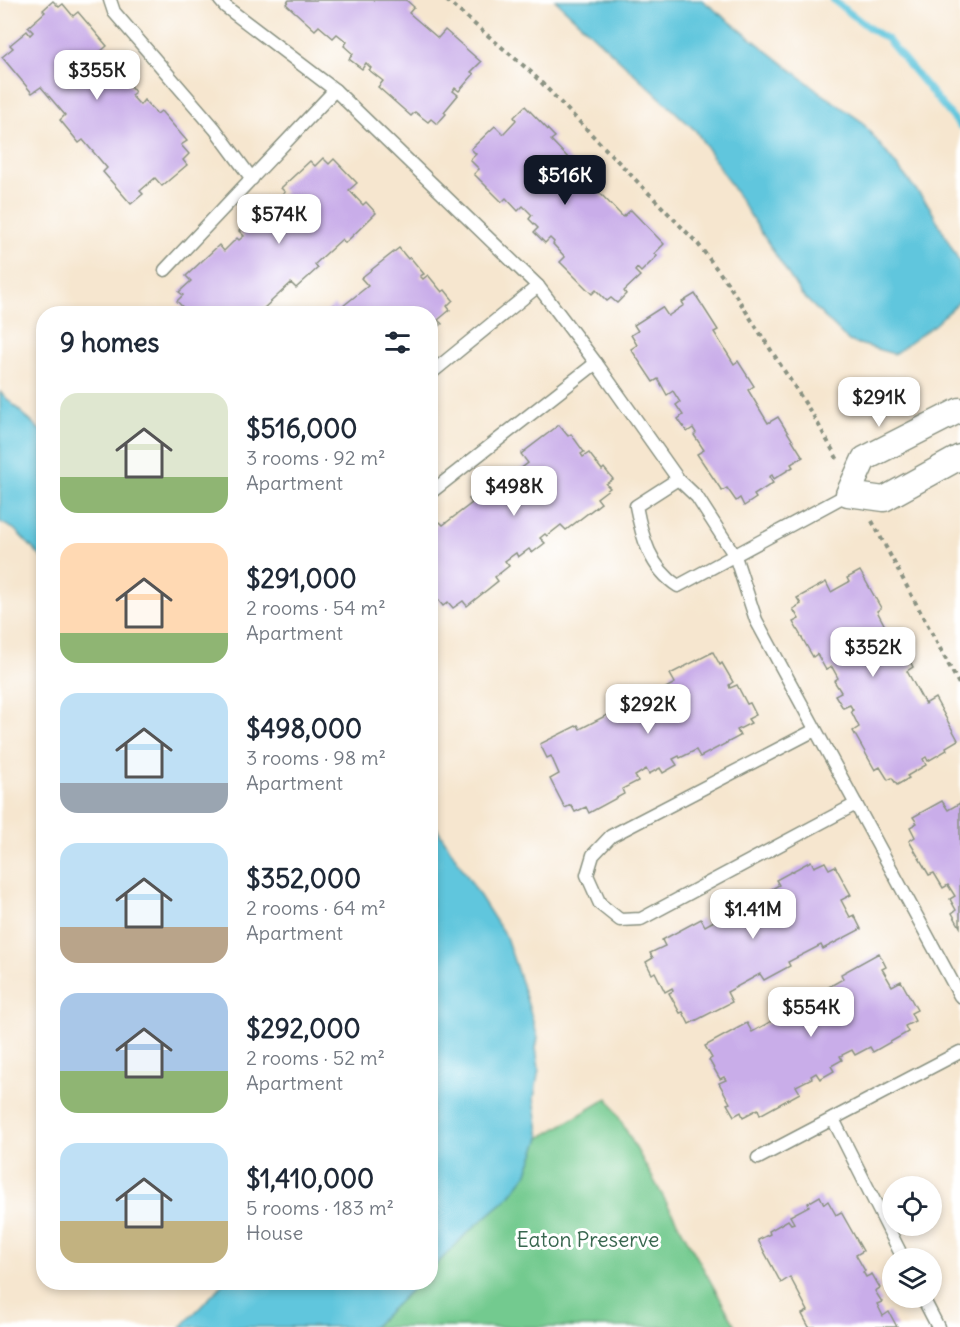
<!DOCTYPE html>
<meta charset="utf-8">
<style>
body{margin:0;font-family:Delius,sans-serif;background:#f2f2f3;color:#1f2937;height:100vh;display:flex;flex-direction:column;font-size:22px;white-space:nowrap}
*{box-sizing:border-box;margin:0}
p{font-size:20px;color:#747a83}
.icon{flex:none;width:33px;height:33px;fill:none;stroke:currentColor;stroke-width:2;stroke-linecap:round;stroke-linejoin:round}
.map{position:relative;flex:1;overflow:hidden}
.side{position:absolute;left:36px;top:306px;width:402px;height:984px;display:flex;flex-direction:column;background:#fff;border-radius:24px;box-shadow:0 3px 9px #0003}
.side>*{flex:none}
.fabs{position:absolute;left:882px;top:1176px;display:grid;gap:12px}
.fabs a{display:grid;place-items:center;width:60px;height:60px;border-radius:50%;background:#fff;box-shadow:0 3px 9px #0003;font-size:30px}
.price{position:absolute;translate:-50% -51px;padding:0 14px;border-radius:12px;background:#fff;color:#222;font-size:20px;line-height:39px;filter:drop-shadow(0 2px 3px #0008)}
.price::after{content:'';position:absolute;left:50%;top:36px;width:18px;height:14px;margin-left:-9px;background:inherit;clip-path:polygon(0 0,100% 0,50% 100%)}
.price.selected{background:#111827;color:#fff}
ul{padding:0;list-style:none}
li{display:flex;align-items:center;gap:18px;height:150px;padding:0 24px}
li span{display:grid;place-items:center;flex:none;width:168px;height:120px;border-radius:18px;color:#555}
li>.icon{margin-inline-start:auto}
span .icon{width:72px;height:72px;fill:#fffc;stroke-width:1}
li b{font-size:26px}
h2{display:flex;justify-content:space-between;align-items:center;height:72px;padding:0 24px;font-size:26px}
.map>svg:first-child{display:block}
.green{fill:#73ca8f;stroke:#498462;stroke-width:1.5}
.water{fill:#60c6dd;stroke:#408288;stroke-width:1.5}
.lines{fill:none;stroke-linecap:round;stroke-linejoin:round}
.stream{stroke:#60c6dd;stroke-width:7}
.building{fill:#c9ade9}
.lane-casing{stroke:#8a9282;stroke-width:15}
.street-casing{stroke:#8a9282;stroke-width:27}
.path{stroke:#8a9282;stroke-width:4;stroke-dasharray:4.5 4.5;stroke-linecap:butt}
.lane{stroke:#fff;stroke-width:12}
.street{stroke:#fff;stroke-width:24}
.labels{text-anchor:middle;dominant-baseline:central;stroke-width:6;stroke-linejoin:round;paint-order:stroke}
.park-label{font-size:21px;fill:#38674f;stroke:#fff}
</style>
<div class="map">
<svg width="960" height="1327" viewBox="0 0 960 1327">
<rect width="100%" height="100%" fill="#fff"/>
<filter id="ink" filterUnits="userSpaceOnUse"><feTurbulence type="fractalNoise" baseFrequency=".0167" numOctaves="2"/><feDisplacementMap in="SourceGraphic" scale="12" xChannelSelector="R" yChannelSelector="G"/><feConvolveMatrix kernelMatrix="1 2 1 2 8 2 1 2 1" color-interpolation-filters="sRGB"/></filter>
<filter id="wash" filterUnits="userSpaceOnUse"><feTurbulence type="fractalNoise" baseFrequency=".008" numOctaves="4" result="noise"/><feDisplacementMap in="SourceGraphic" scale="24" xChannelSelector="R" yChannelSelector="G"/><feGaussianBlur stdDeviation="1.35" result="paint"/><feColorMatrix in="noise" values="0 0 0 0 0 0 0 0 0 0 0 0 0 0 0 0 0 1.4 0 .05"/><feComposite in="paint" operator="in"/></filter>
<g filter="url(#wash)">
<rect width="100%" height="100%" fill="#f6e6cf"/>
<path class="green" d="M608 1098 736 1327H373L418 1283 430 1282 431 1270 468 1232 507 1199 526 1175 540 1138Z"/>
<g class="water">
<path d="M555 0H702L821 93 861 121 929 206 960 263V301L934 325 894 354 849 341 801 294 696 131Z"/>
<path d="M0 392 43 433V559L14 529 0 522Z"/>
<path d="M431 819 506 937 523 988 538 1038 536 1048 539 1069 534 1098 540 1138 526 1175 507 1199 468 1232 431 1270Z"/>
<path d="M224 1283V1282L418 1283 373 1327H181Z"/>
</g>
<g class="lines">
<path class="stream" d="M833 0 872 30 887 39 960 126"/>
</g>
<g id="blocks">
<g class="building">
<path d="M289 0H406L414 7 409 13 438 38 445 30 481 62 471 72 474 74 459 91 455 88 453 91 458 95 444 112 446 114 437 124 431 119 428 122 415 112 411 116 378 87 383 81 369 70 371 68 366 63 362 69 349 59 353 54 344 46 347 42 337 34 333 38 319 26 315 30 286 4Z"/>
<path d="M53 1 59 7 63 4 73 16 78 12 107 46 101 51 113 64 111 66 115 71 120 66 131 78 127 82 135 92 131 95 140 105 144 100 157 114 161 111 187 141 181 145 189 154 183 160 187 165 162 186 155 178 140 191 143 194 131 204 103 172 107 168 83 140 79 143 60 120 65 115 41 87 32 93 2 57 13 48 10 45 27 31 30 35 33 32 28 27 45 12 43 10Z"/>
<path d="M525 106 555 137 551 140 577 167 580 163 602 185 597 190 623 217 631 210 664 244 654 254 657 256 641 272 637 268 635 271 640 276 624 291 626 294 617 303 611 298 607 301 596 290 592 294 560 262 565 257 553 244 554 242 550 238 545 243 534 232 538 228 529 219 532 215 523 206 518 211 506 198 502 202 474 174 479 169 470 160 476 154 471 149 495 126 503 134 516 120 514 117Z"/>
<path d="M323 158 329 164 334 159 357 183 349 190 363 205 366 202 376 213 345 243 342 239 315 264 318 268 296 288 291 283 263 309 267 314H193L188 309 186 311 177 301 183 295 179 292 191 281 186 276 219 245 224 251 237 238 239 240 244 236 239 231 250 220 254 224 263 215 267 219 276 210 272 205 285 192 281 188 310 161 315 166Z"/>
<path d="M399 248 408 259 410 257 424 274 420 276 423 279 428 275 442 292 445 290 453 300 447 306 450 310 438 320 442 324 430 334V314H323L334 305 338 310 368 286 361 278Z"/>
<path d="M695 294 718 330 714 332 734 364 738 361 754 386 748 390 768 423 778 417 803 457 791 464 793 467 774 479 772 475 769 477 773 483 754 495 756 498 744 506 740 498 736 501 727 488 722 491 697 454 704 450 694 435 696 433 693 428 687 432 678 419 683 415 676 405 680 402 673 391 667 395 658 379 653 382 631 349 637 345 631 335 638 331 634 325 662 307 668 316 684 305 682 302Z"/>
<path d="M559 425 568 436 571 434 584 452 581 454 583 457 589 453 602 470 604 468 613 479 606 484 610 488 597 498 601 503 566 530 561 525 547 536 545 534 540 538 545 543 532 553 529 549 518 557 516 553 505 561 509 566 495 577 498 581 467 606 463 601 453 608 448 602 443 606 430 590V529L440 522 443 525 472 503 469 499 494 481 498 486 528 463 521 454Z"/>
<path d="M860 571 881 608 877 611 894 643 899 640 913 667 907 671 925 704 935 698 958 740 946 747 947 750 928 761 926 757 923 759 926 765 907 776 909 778 897 785 892 778 888 780 880 767 875 770 853 731 859 727 851 711 853 710 850 705 843 708 835 695 841 692 834 681 838 678 832 667 826 670 817 654 813 657 793 622 799 619 793 609 801 604 797 598 826 582 831 592 849 582 847 578Z"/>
<path d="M713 652 720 665 722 663 733 682 729 685 730 688 737 685 747 704 750 703 756 715 748 719 751 723 737 730 740 736 700 757 696 750 680 758 679 756 673 759 677 765 663 773 660 768 649 774 646 769 635 776 638 781 622 789 624 794 589 813 586 807 575 812 571 805 565 808 550 779 559 774 551 756 547 758 540 744 578 725 580 729 613 712 611 708 638 694 642 701 675 683 670 674Z"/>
<path d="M942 801 948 810 960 803V927L952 913 956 910 950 899 955 896 948 885 943 888 934 873 929 875 909 841 915 837 910 827 917 823 913 817Z"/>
<path d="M811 861 814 867 825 862 829 869 835 866 851 895 841 900 850 917 854 915 861 929 823 949 821 945 788 962 790 966 764 980 760 974 727 992 732 1002 689 1024 683 1012 680 1013 669 993 673 991 672 988 665 992 655 972 652 974 646 962 653 958 650 953 665 946 662 940 701 919 705 926 721 917 722 920 727 916 724 910 738 902 741 907 752 901 754 906 766 899 763 894 779 885 776 880Z"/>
<path d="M879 953 886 967 882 969 892 986 901 981 917 1010 911 1013 915 1021 905 1026 908 1032 873 1052 870 1047 855 1055 852 1050 840 1056 842 1060 831 1066 834 1071 820 1079 816 1073 811 1076 812 1078 796 1086 800 1093 760 1115 758 1109 743 1117 741 1112 734 1116 727 1104 730 1103 719 1083 726 1080 724 1077 720 1079 709 1060 712 1058 705 1046 747 1023 752 1032 786 1013 782 1007 809 992 811 997 843 979 841 974Z"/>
<path d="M820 1196 824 1204 828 1201 836 1215 841 1212 863 1251 856 1255 865 1271 863 1272 866 1277 872 1274 880 1288 875 1291 882 1302 877 1304 883 1316 889 1312 897 1327H809L802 1314 808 1311 790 1277 781 1283 758 1240 770 1234 769 1231 788 1220 791 1224 794 1223 790 1216 809 1206 808 1203Z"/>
</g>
</g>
</g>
<g filter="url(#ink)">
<use href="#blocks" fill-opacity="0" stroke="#8a9282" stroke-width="1.5"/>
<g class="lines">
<g class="lane-casing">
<g id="lane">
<path d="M110 0 114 12 215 129 252 179"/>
<path d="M220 0 226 7 335 90"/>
<path d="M165 270 335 90 538 286 596 363 678 479"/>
<path d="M430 374 538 286"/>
<path d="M430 493 596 363"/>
<path d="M848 494 678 586C650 568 642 537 636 506L678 479 697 497 735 556 756 620 960 996"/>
<path d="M815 730 611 836 593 855 587 875 600 904 620 920 641 919 856 804"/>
<path d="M833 1119 903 1258"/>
<path d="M758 1158 960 1052"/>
<path d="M923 1298 938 1327"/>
</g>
</g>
<g class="street-casing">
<path id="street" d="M960 410 864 459 848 494 884 499 960 457"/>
</g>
<g class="path">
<path d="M446 0 531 72 698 244 729 285 816 420 839 462"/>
<path d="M872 521 960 686"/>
</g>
<use href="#lane" class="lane"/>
<use href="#street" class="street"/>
</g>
</g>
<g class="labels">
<g class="park-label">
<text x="588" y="1239">Eaton Preserve</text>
</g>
</g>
</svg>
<div class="fabs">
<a><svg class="icon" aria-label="locate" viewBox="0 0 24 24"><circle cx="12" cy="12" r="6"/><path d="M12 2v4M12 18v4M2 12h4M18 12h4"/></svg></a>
<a><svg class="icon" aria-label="layers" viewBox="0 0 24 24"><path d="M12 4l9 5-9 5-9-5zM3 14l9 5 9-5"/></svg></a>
</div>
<b class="price" style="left:97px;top:101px">$355K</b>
<b class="price selected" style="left:565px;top:206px">$516K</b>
<b class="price" style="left:279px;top:245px">$574K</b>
<b class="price" style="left:879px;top:428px">$291K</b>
<b class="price" style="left:514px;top:517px">$498K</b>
<b class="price" style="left:873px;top:678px">$352K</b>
<b class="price" style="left:648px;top:735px">$292K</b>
<b class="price" style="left:753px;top:940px">$1.41M</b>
<b class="price" style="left:811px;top:1038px">$554K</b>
<section class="side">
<h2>9 homes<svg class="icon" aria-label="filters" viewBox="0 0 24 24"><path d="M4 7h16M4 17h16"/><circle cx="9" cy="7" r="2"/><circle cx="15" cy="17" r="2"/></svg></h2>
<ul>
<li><span style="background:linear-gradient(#dfe7d0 70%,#8fb573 0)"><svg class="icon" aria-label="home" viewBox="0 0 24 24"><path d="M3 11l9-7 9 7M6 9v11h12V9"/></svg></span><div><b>$516,000</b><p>3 rooms · 92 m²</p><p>Apartment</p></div></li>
<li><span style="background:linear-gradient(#ffd9b3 75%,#8fb573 0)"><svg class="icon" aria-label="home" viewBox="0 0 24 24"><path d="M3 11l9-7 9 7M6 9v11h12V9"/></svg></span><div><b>$291,000</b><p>2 rooms · 54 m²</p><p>Apartment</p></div></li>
<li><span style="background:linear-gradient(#bfe0f5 75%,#9aa5b1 0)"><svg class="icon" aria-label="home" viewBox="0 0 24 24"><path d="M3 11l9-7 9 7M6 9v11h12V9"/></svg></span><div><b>$498,000</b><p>3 rooms · 98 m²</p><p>Apartment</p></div></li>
<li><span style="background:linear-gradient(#bfe0f5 70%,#b9a48a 0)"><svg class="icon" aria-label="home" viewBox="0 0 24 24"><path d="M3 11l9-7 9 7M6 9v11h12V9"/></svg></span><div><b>$352,000</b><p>2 rooms · 64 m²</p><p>Apartment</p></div></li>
<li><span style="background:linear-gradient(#a9c7e8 65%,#8fb573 0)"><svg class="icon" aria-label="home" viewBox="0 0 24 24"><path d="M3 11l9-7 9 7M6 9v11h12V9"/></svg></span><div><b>$292,000</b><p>2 rooms · 52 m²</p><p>Apartment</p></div></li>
<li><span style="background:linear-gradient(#bfe0f5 65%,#c2b280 0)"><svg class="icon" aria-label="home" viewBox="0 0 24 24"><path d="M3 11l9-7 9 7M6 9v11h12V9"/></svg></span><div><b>$1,410,000</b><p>5 rooms · 183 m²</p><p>House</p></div></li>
</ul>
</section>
</div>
